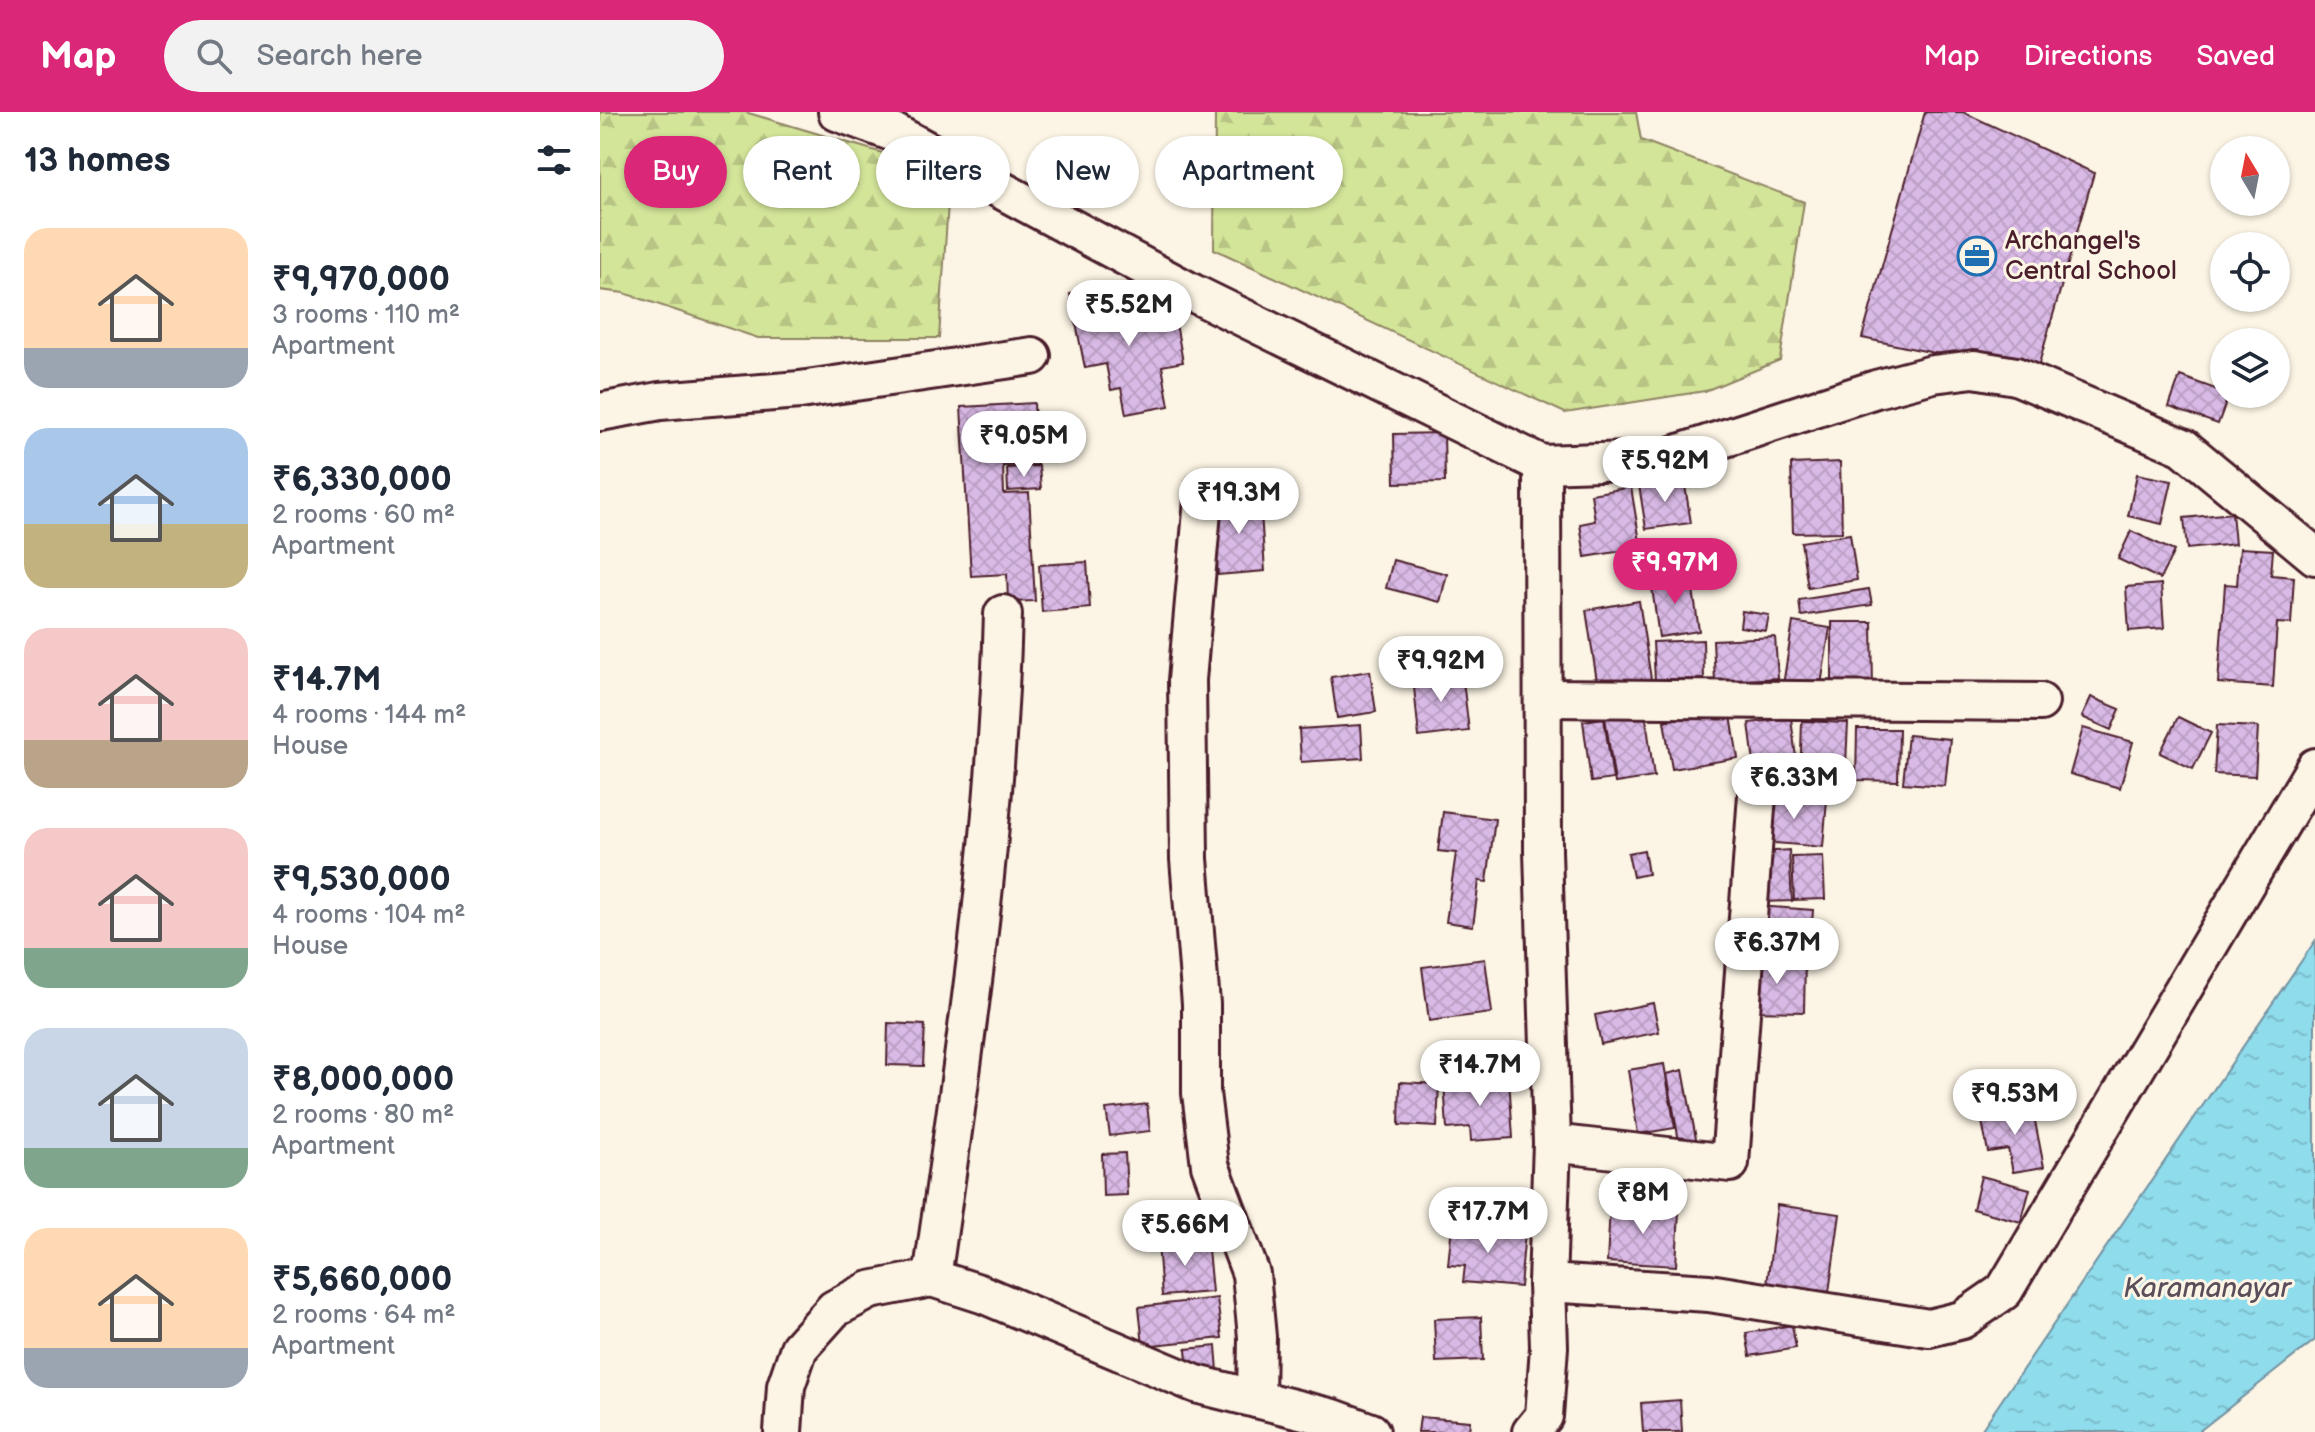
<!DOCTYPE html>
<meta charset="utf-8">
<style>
body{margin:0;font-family:"Balsamiq Sans",sans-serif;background:#f2f2f3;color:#1f2937;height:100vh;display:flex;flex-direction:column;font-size:30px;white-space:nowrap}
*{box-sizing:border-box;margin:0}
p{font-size:26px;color:#747a83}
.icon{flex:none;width:44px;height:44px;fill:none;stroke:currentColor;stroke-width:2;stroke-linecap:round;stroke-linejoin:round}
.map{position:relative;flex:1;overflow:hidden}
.drawer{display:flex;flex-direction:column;background:#fff;width:600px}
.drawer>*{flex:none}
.guide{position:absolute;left:24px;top:24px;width:760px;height:72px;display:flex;gap:16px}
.needle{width:52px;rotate:350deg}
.tools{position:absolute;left:1610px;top:24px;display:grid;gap:16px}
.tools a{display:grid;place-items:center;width:80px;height:80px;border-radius:50%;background:#fff;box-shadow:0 2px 6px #0004;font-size:40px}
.price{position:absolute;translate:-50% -68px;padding:0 18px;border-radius:28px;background:#fff;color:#222;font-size:26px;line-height:52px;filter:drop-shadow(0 2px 4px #0008)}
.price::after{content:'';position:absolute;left:50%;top:48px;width:24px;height:18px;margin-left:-12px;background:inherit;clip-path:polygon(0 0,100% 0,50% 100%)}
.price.on{background:#db2777;color:#fff}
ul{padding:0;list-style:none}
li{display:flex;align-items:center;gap:24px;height:200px;padding:0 24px}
li span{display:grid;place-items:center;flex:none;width:224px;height:160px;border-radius:24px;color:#555}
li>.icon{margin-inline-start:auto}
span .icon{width:96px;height:96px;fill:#fffc;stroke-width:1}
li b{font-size:34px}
h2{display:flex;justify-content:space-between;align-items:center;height:96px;padding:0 24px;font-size:34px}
.pill{padding:0 28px;border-radius:36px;background:#fff;box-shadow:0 2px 6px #0004;font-size:28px;line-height:72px}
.pill.on{background:#db2777;color:#fff}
header{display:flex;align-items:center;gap:48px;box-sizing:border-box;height:112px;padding:0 40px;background:#db2777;color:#fff}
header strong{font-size:38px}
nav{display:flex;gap:44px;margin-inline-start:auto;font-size:28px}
.search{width:560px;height:72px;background:#f2f2f3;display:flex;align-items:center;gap:20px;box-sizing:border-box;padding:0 28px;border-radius:44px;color:#747a83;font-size:30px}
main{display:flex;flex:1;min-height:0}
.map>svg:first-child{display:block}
.forest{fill:url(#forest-firs);stroke:#8e8262;stroke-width:2}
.water{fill:url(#water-ripples);stroke:#73909f;stroke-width:2}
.building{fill:url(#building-cross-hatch);stroke:#4a1f2b;stroke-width:2}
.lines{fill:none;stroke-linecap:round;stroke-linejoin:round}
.minor-casing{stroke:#4a1f2b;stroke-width:42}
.minor{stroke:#fcf5e5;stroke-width:36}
.labels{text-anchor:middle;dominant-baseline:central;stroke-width:6;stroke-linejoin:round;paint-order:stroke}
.poi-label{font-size:26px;fill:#4a1f2b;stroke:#fcf5e5;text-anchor:start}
.water-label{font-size:28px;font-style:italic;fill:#5b4e5b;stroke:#fcf5e5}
</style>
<header>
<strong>Map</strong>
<div class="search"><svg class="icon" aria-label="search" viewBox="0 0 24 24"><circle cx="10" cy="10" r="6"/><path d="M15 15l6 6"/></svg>Search here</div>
<nav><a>Map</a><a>Directions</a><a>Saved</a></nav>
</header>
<main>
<section class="drawer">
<h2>13 homes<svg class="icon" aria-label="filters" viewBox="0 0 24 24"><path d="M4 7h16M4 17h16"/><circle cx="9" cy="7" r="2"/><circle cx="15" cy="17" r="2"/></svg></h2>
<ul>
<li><span style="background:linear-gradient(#ffd9b3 75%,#9aa5b1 0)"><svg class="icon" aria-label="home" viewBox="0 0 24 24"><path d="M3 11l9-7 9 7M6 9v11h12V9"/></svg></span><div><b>₹9,970,000</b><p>3 rooms · 110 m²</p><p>Apartment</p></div></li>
<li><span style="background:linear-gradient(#a9c7e8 60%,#c2b280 0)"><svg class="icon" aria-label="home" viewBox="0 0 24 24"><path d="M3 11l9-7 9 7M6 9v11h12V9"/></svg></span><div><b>₹6,330,000</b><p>2 rooms · 60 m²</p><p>Apartment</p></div></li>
<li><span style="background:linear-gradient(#f6c9c9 70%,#b9a48a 0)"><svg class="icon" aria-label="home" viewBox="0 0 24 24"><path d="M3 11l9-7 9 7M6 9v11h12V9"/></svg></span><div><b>₹14.7M</b><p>4 rooms · 144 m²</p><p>House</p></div></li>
<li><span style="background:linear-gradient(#f6c9c9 75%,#7fa58c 0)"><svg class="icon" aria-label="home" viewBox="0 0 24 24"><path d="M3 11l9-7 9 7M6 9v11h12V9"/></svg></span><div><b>₹9,530,000</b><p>4 rooms · 104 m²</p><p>House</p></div></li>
<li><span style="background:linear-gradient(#c9d6e8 75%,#7fa58c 0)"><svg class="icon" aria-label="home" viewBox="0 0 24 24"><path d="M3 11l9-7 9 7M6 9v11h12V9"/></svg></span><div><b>₹8,000,000</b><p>2 rooms · 80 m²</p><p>Apartment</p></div></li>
<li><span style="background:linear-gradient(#ffd9b3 75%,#9aa5b1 0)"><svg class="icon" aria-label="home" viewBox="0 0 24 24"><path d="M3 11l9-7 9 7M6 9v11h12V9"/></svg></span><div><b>₹5,660,000</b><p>2 rooms · 64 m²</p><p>Apartment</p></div></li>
</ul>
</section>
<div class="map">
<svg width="1715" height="1320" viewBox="0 0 1715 1320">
<defs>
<pattern id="forest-firs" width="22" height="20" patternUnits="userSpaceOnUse" patternTransform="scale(2)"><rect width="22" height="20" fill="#d3e599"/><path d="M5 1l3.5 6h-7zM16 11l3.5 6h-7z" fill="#b7c484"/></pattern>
<pattern id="water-ripples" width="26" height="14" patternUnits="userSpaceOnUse" patternTransform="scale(2)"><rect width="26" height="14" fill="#8edcec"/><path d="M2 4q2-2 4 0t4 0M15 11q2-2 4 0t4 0" fill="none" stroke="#7cbccb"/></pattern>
<pattern id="building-cross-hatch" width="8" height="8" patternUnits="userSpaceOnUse" patternTransform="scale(2)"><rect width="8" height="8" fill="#d9b9e5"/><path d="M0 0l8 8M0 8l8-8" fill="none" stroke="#bc9fc5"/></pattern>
</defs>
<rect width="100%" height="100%" fill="#fcf5e5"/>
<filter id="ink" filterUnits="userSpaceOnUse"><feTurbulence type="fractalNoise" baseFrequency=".0125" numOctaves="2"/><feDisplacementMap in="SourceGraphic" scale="16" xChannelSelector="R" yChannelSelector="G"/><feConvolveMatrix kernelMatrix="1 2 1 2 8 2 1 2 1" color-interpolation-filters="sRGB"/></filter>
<g filter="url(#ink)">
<g class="forest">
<path d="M0 0H145L350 61 339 226H158L24 181 0 178Z"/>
<path d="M615 0H1036L1041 28 1204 90 1180 248 1105 279 965 301 614 137Z"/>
</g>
<path class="water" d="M1715 829V1228L1598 1320H1380Z"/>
<g class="building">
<path d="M1325 0H1363L1494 61 1436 262 1262 226Z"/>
<path d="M499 176 504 203 572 190 583 250 562 254 569 294 526 302 521 276 511 278 506 252 485 256 470 182Z"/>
<path d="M1580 264 1629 282 1618 312 1569 295Z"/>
<path d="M434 291 437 353 403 354 404 382 429 381 435 489 408 490 407 462 371 464 361 295Z"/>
<path d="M844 321 845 370 795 371 794 322Z"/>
<path d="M1240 350 1242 420 1193 421 1191 352Z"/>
<path d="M439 354 441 377 408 379 407 356Z"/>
<path d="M1537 362 1572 369 1562 412 1528 404Z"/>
<path d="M1084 367 1091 411 1046 417 1039 373Z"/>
<path d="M1031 375 1041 436 985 445 980 412 995 409 991 382Z"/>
<path d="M660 386 665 459 618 463 612 390Z"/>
<path d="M1632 401 1635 432 1587 437 1584 406Z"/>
<path d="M1531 419 1574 439 1560 467 1518 447Z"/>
<path d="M1250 422 1257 468 1208 476 1201 430Z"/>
<path d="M1640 436 1673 438 1671 463 1694 465 1691 512 1677 511 1673 575 1618 571 1625 472 1637 473Z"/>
<path d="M793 448 847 462 840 490 786 476Z"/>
<path d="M487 450 490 496 442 500 439 453Z"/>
<path d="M1091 463 1099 519 1059 525 1051 469Z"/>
<path d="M1561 472 1564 516 1529 519 1526 475Z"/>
<path d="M1269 477 1272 493 1201 504 1199 488Z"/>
<path d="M1039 489 1051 567 998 576 986 498Z"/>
<path d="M1142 499 1169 503 1166 519 1140 515Z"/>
<path d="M1193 510 1230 516 1220 579 1183 573Z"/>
<path d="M1232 510H1272L1273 578H1232Z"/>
<path d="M1175 525 1178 566 1115 570 1113 528Z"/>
<path d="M1103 528 1104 567 1055 569 1053 530Z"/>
<path d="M770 559 776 600 737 606 731 565Z"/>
<path d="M862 560 869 619 819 625 813 565Z"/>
<path d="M1491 585 1520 597 1511 618 1482 605Z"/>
<path d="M1130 598 1138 646 1072 657 1064 609Z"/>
<path d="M1045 599 1054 665 1015 671 1005 605Z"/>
<path d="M1578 605 1611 621 1593 657 1560 641Z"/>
<path d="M1004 606 1013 667 991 670 983 609Z"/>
<path d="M1191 606 1198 662 1156 667 1149 611Z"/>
<path d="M1202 609 1248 611 1245 672 1200 670Z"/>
<path d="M761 613 763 646 701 650 699 617Z"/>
<path d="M1617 613 1658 615 1655 664 1614 662Z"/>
<path d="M1483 616 1533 630 1520 676 1470 662Z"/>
<path d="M1257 617H1299L1298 669 1256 668Z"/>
<path d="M1308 623 1350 627 1345 674 1303 671Z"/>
<path d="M1166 683 1227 688 1223 735 1162 730Z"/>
<path d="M843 700 895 707 887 770 879 769 873 814 846 810 856 741 838 739Z"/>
<path d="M1044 738 1048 762 1033 765 1028 741Z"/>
<path d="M1189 738 1192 789 1163 790 1160 740Z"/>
<path d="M1223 744 1225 787 1194 788 1192 745Z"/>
<path d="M1157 794 1213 798 1210 845 1153 841Z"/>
<path d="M885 847 892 901 829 909 822 855Z"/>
<path d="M1150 848 1205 849 1204 900 1149 899Z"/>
<path d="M1053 891 1059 920 1001 932 995 903Z"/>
<path d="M288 911 325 913 323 954 287 953Z"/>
<path d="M1064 952 1075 1016 1038 1022 1028 958Z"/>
<path d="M1083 958 1097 1032 1080 1035 1067 962Z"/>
<path d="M909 966 913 1026 871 1029 870 1015 847 1017 844 970Z"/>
<path d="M800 970 839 972 837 1015 799 1013Z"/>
<path d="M547 992 550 1019 510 1024 506 997Z"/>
<path d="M1432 994 1444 1055 1413 1060 1408 1037 1388 1040 1381 1004Z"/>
<path d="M525 1041 527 1083 503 1084 502 1042Z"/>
<path d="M1381 1064 1430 1077 1421 1110 1373 1097Z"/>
<path d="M1177 1093 1240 1102 1229 1180 1167 1172Z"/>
<path d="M1010 1095 1079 1099 1076 1154 1007 1150Z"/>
<path d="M852 1113 925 1120 920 1175 863 1170 865 1154 848 1153Z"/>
<path d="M607 1127 612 1180 562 1184 558 1131Z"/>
<path d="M617 1186 622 1226 543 1234 539 1195Z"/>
<path d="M881 1205 883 1248 836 1250 834 1207Z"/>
<path d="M1192 1213 1196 1236 1150 1244 1146 1221Z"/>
<path d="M616 1234 618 1259 588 1261 586 1237Z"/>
<path d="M1080 1288 1082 1320H1043L1041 1291Z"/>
<path d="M820 1305 870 1309 869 1320H818Z"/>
</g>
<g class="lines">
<g class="minor-casing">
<g id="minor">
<path d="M237 0 297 22 593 181 942 352 943 739 952 1031 947 1171 949 1235 944 1304 931 1320"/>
<path d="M0 300 60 289 200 278 432 244"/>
<path d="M942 352 1058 348 1276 277 1333 262 1374 257 1416 264 1583 335 1715 444"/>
<path d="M604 377 587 568 589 747 601 892V981L610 1053 651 1162 657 1225 656 1287"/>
<path d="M945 586 1440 590"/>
<path d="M952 1031 1130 1051 1158 669"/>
<path d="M332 1166C364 945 397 725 403 502"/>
<path d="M947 1171 1109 1181 1329 1216 1362 1208 1404 1179 1715 655"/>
<path d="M183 1320 186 1274 199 1236 234 1197 270 1178 332 1166 382 1182 596 1272 733 1306 771 1320"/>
</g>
</g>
<use href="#minor" class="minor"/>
</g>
</g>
<defs>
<g id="office-ring" transform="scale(2)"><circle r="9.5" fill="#fcf5e5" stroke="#1f6fb2" stroke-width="1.5"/><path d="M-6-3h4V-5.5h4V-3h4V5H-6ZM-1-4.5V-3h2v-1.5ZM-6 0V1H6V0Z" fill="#1f6fb2"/></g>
</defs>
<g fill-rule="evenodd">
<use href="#office-ring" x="1377" y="144"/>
</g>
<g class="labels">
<g class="poi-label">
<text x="1405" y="129">Archangel's<tspan x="1405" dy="30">Central School</tspan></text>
</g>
<g class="water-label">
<text x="1607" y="1176">Karamanayar</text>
</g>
</g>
</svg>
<div class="tools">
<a><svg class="needle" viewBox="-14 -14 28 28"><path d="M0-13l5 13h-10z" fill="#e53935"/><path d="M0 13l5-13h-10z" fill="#747a83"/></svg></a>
<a><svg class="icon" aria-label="locate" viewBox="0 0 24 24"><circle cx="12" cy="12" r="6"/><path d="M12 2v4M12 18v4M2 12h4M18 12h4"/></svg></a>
<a><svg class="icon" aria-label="layers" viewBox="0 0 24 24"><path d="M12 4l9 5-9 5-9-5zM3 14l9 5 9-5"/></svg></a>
</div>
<b class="price" style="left:529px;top:236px">₹5.52M</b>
<b class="price" style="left:424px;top:367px">₹9.05M</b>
<b class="price" style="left:1065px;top:392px">₹5.92M</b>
<b class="price" style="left:639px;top:424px">₹19.3M</b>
<b class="price on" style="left:1075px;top:494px">₹9.97M</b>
<b class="price" style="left:841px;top:592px">₹9.92M</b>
<b class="price" style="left:1194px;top:709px">₹6.33M</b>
<b class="price" style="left:1177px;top:874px">₹6.37M</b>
<b class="price" style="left:880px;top:996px">₹14.7M</b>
<b class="price" style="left:1415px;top:1025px">₹9.53M</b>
<b class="price" style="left:1043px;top:1124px">₹8M</b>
<b class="price" style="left:888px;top:1143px">₹17.7M</b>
<b class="price" style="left:585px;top:1156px">₹5.66M</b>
<div class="guide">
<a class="pill on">Buy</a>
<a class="pill">Rent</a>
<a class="pill">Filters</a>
<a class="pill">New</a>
<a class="pill">Apartment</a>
</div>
</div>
</main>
